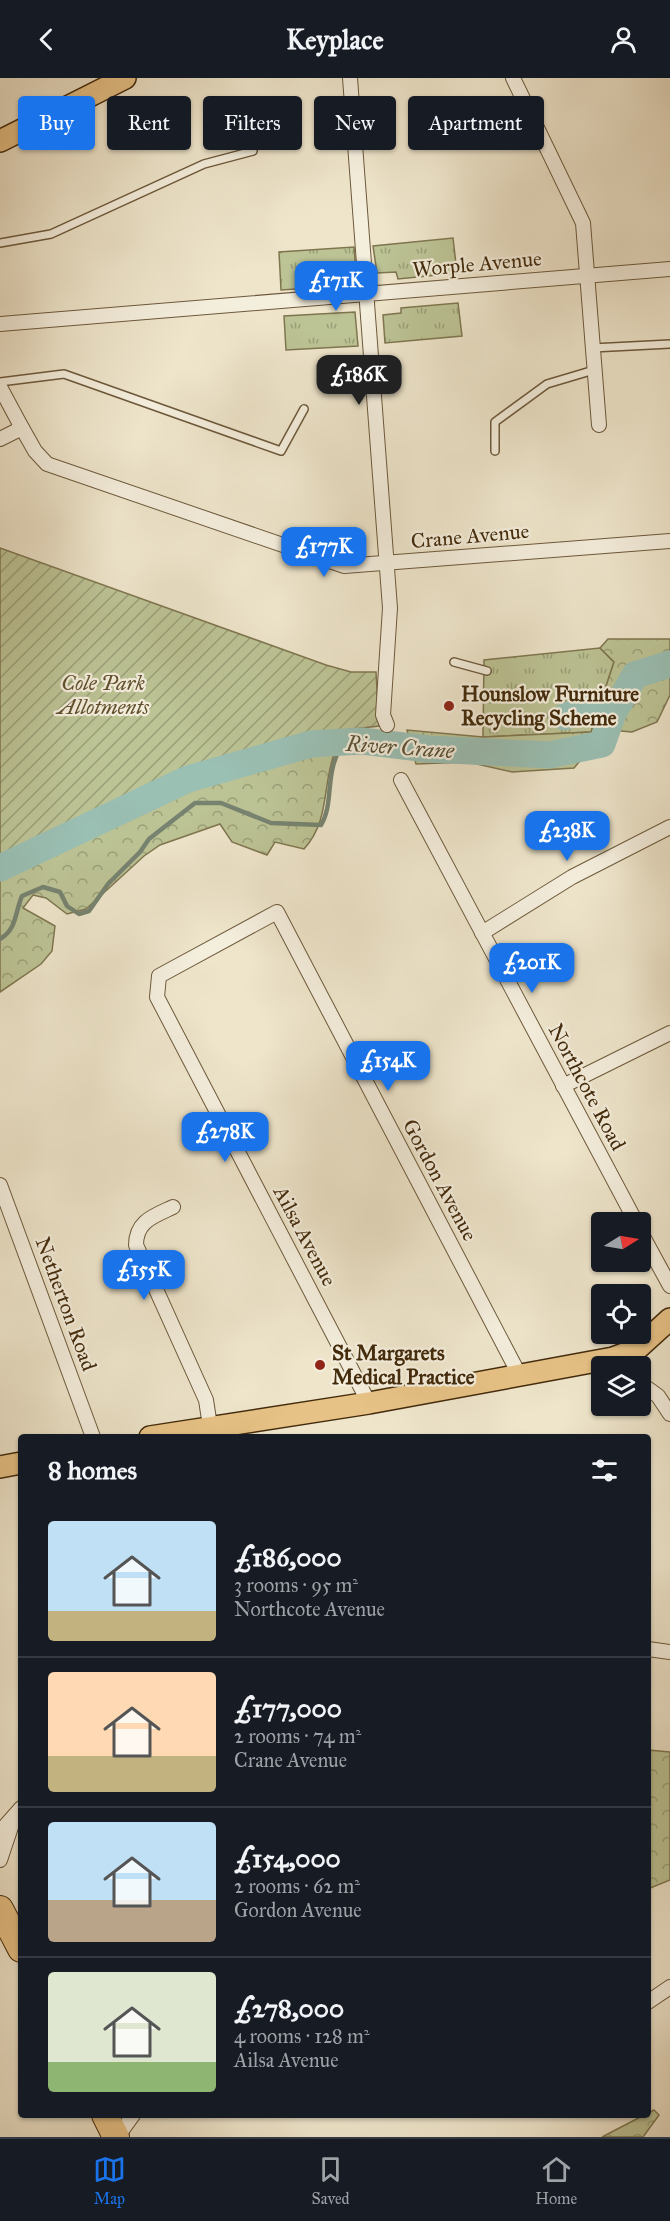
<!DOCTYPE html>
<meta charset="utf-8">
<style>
body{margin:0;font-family:"IM FELL Great Primer",serif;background:#20242c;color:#f1f3f6;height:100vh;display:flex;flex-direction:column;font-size:22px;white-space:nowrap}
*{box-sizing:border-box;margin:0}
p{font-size:20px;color:#9ea1a6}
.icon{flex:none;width:33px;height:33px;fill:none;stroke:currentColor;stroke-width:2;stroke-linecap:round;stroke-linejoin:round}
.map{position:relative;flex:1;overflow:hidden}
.side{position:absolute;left:18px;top:1356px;width:633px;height:684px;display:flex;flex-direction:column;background:#171b24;border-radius:6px;box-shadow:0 2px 4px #0004}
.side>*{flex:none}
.banner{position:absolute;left:18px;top:18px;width:634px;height:54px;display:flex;gap:12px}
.needle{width:39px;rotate:79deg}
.buttons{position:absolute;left:591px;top:1134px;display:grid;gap:12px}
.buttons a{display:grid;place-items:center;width:60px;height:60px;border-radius:6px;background:#171b24;box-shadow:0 2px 4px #0004;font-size:30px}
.price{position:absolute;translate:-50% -51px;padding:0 14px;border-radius:12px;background:#1a73e8;color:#fff;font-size:20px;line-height:39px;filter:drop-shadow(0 2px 3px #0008)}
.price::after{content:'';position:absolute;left:50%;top:36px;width:18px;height:14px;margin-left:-9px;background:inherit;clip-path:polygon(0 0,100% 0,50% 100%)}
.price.active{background:#222;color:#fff}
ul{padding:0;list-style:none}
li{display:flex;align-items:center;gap:18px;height:150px;padding:0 30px}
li+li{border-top:2px solid #363941}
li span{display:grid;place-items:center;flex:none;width:168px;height:120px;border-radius:6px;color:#555}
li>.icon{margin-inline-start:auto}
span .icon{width:72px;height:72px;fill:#fffc;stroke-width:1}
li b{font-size:26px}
h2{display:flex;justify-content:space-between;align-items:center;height:72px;padding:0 30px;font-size:26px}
.pill{padding:0 21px;border-radius:6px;background:#171b24;box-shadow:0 2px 4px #0004;font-size:21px;line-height:54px}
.pill.active{background:#1a73e8;color:#fff}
header{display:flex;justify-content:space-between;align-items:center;height:78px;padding:0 30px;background:#171b24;font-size:27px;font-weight:800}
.dock{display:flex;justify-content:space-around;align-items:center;height:84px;border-top:2px solid #363941;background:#171b24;font-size:16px;color:#9ea1a6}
.dock a{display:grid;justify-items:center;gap:3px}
.dock .active{color:#1a73e8}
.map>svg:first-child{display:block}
.grass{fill:url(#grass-tufts);stroke:#7f7650;stroke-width:1.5}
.forest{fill:url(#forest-crowns);stroke:#7f7650;stroke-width:1.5}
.garden{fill:url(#garden-furrows);stroke:#7f7650;stroke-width:1.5}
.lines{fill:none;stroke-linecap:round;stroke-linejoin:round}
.stream{stroke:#778370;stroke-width:4.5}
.river{stroke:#9abfb3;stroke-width:27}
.lane-casing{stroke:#6d593b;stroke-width:10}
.street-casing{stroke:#6d593b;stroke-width:16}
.primary-casing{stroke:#422a0b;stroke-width:24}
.highway-casing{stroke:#422a0b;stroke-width:28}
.lane{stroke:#f4eedd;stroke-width:7}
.street{stroke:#f4eedd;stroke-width:14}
.primary{stroke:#e7c286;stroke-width:21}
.highway{stroke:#e7c286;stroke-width:26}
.poi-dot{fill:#8f2418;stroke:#f4eedd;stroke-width:2}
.labels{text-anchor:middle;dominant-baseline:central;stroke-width:4.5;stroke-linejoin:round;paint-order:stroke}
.street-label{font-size:21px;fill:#422a0b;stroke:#f4eedd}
.park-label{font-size:21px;font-style:italic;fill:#60502e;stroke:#f4eedd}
.poi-label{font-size:21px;font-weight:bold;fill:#422a0b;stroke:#f4eedd;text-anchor:start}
.water-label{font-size:22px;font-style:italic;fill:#584f35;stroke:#f4eedd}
</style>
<header><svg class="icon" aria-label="back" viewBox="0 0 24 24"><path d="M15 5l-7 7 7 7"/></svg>Keyplace<svg class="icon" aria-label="person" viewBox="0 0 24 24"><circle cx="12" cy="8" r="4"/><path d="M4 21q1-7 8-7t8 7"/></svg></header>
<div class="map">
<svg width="670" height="2059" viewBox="0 0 670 2059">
<defs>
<pattern id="grass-tufts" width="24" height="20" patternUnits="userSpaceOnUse" patternTransform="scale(1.5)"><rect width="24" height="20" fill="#bcc395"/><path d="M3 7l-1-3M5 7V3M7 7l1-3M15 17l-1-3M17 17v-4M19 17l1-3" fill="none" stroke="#9a9f78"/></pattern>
<pattern id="forest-crowns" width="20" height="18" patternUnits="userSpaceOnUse" patternTransform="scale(1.5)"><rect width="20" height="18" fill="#bcc395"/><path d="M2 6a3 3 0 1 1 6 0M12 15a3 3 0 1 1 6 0" fill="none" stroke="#9a9f78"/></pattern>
<pattern id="garden-furrows" width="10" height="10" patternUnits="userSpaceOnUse" patternTransform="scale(1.5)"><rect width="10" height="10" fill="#bcc395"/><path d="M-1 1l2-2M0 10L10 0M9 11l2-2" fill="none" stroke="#9a9f78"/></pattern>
</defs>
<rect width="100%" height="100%" fill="#eee5cb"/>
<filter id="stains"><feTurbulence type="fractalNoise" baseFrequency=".00333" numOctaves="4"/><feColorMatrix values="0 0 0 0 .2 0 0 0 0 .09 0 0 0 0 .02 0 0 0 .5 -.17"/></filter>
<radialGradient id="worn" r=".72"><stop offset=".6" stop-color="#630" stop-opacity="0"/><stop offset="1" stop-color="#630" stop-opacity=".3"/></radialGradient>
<g class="grass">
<path d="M453 160 457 195 398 201 396 194 377 195 373 168Z"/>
<path d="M354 169 357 207 281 212 279 174Z"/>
<path d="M458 225 462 258 385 265 383 237 401 235V230Z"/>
<path d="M355 234 358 268 286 272 284 238Z"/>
<path d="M600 570 614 584 591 654 483 659 484 582Z"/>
</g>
<g class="forest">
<path d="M608 561H670V617L657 644 632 654 610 652 589 672 574 690 512 694 468 684 416 686 407 652 483 659 591 654 614 584 600 570Z"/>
<path d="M335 673C322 707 330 743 304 771L275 764 267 777 232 764 220 746 160 767 144 778 86 831 67 836 46 820 33 817 23 830 55 848 52 873 41 886 0 914V801C108 750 214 686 335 673Z"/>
<path d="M648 1672 670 1674V1802L648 1811Z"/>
<path d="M654 2032 659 2037 643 2059H602Z"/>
</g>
<path class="garden" d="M0 470 326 587 351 594H376L379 648 309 656 222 679 162 701 86 743 0 783Z"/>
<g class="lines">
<path class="stream" d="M0 861C17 851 15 834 22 818L43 809 60 814 67 828 79 836 89 833 108 806 140 774 149 761 195 725H221L271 745 321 747C335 724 323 694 344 664"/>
<g class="river">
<path d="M564 639 590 629 620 624"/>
<path d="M0 790 188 701 311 666 362 663 428 671 549 677 602 666 613 635 635 597 670 586"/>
</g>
<g class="lane-casing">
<g id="lane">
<path d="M0 165 51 156 204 86 253 73"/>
<path d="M592 270 670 266"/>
<path d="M0 304 64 296 281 373 304 331"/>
<path d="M495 373V344L547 306 594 292"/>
<path d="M454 584 487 593"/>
</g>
</g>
<g class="street-casing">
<g id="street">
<path d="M350 0 390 530 383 637 387 647"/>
<path d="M513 0 583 145 599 347"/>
<path d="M0 246 670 191"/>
<path d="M0 309 22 350"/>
<path d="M0 361 22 350 35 373 47 386 344 488 670 463"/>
<path d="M401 702 636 1144"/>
<path d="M482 855 572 799 670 749"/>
<path d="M563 1008 670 955"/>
<path d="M0 1107 93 1359"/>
<path d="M173 1129C154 1138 136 1143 136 1167L206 1322 210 1348"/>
<path d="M640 1153 670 1208"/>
<path d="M640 1305 658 1318 670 1336"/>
<path d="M369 1325 157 919 159 898 277 834 520 1298"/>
<path d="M648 1571 670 1574"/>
<path d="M0 1754 21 1730"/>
<path d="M0 1782 14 1740"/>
<path d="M648 1924 670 1909"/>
<path d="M117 2059 133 2037"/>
</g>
</g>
<g class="primary-casing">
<g id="primary">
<path d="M0 63 125 0"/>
<path d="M150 1359 369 1325 613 1280 637 1271 670 1241"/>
<path d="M0 1389 21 1385"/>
</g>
</g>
<g class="highway-casing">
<g id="highway">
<path d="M0 1831 21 1871"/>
<path d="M105 2037 116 2059"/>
</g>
</g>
<use href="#lane" class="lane"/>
<use href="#street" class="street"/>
<use href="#primary" class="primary"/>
<use href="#highway" class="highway"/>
</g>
<g class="poi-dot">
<circle cx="449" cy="628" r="6"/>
<circle cx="320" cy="1287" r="6"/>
</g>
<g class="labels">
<g class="street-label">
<text transform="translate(477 186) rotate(-5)">Worple Avenue</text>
<text transform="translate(470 458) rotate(-5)">Crane Avenue</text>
<text transform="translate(587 1009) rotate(62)">Northcote Road</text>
<text transform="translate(440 1102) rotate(62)">Gordon Avenue</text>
<text transform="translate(305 1158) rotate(62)">Ailsa Avenue</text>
<text transform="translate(66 1226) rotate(70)">Netherton Road</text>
</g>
<g class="park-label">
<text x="103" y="605">Cole Park<tspan x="103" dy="24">Allotments</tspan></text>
</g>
<g class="poi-label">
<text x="461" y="616">Hounslow Furniture<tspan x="461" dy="24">Recycling Scheme</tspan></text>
<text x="332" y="1275">St Margarets<tspan x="332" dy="24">Medical Practice</tspan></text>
</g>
<g class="water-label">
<text transform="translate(400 669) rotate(4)">River Crane</text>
</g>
</g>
<rect width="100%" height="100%" filter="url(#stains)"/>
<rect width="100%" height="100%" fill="url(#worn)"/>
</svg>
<div class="buttons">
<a><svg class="needle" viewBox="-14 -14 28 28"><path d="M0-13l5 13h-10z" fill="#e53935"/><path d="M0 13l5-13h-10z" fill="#9ea1a6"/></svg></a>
<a><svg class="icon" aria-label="locate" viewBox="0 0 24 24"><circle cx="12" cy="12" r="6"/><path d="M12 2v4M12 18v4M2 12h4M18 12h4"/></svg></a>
<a><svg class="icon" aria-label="layers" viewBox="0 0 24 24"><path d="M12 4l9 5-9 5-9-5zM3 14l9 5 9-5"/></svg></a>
</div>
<b class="price" style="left:336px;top:234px">£171K</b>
<b class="price active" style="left:359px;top:328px">£186K</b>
<b class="price" style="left:324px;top:500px">£177K</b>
<b class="price" style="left:567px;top:784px">£238K</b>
<b class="price" style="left:532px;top:916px">£201K</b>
<b class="price" style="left:388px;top:1014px">£154K</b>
<b class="price" style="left:225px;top:1085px">£278K</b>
<b class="price" style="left:144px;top:1223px">£155K</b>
<div class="banner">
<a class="pill active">Buy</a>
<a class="pill">Rent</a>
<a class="pill">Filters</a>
<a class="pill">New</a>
<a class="pill">Apartment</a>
</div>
<section class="side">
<h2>8 homes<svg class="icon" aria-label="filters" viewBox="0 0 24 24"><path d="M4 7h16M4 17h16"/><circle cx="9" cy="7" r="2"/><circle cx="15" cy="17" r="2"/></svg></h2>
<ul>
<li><span style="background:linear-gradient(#bfe0f5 75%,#c2b280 0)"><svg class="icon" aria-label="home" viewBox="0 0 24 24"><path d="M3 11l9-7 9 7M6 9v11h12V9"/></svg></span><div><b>£186,000</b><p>3 rooms · 95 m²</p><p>Northcote Avenue</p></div></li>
<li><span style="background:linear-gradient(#ffd9b3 70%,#c2b280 0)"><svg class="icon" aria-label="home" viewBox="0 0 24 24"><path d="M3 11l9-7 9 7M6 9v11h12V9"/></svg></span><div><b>£177,000</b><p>2 rooms · 74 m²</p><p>Crane Avenue</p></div></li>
<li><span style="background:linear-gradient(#bfe0f5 65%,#b9a48a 0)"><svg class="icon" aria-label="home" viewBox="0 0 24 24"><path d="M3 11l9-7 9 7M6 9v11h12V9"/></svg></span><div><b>£154,000</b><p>2 rooms · 62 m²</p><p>Gordon Avenue</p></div></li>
<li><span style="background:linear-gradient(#dfe7d0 75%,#8fb573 0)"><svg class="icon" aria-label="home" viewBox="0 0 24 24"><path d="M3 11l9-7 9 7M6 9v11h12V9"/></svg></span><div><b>£278,000</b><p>4 rooms · 128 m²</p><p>Ailsa Avenue</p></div></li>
</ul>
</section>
</div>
<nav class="dock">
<a class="active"><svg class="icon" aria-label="map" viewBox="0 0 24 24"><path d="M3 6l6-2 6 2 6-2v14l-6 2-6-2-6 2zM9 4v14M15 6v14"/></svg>Map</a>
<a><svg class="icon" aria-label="saved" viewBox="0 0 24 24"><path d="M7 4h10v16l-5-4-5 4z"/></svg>Saved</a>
<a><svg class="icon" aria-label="home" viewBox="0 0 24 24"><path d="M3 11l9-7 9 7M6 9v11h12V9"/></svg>Home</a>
</nav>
